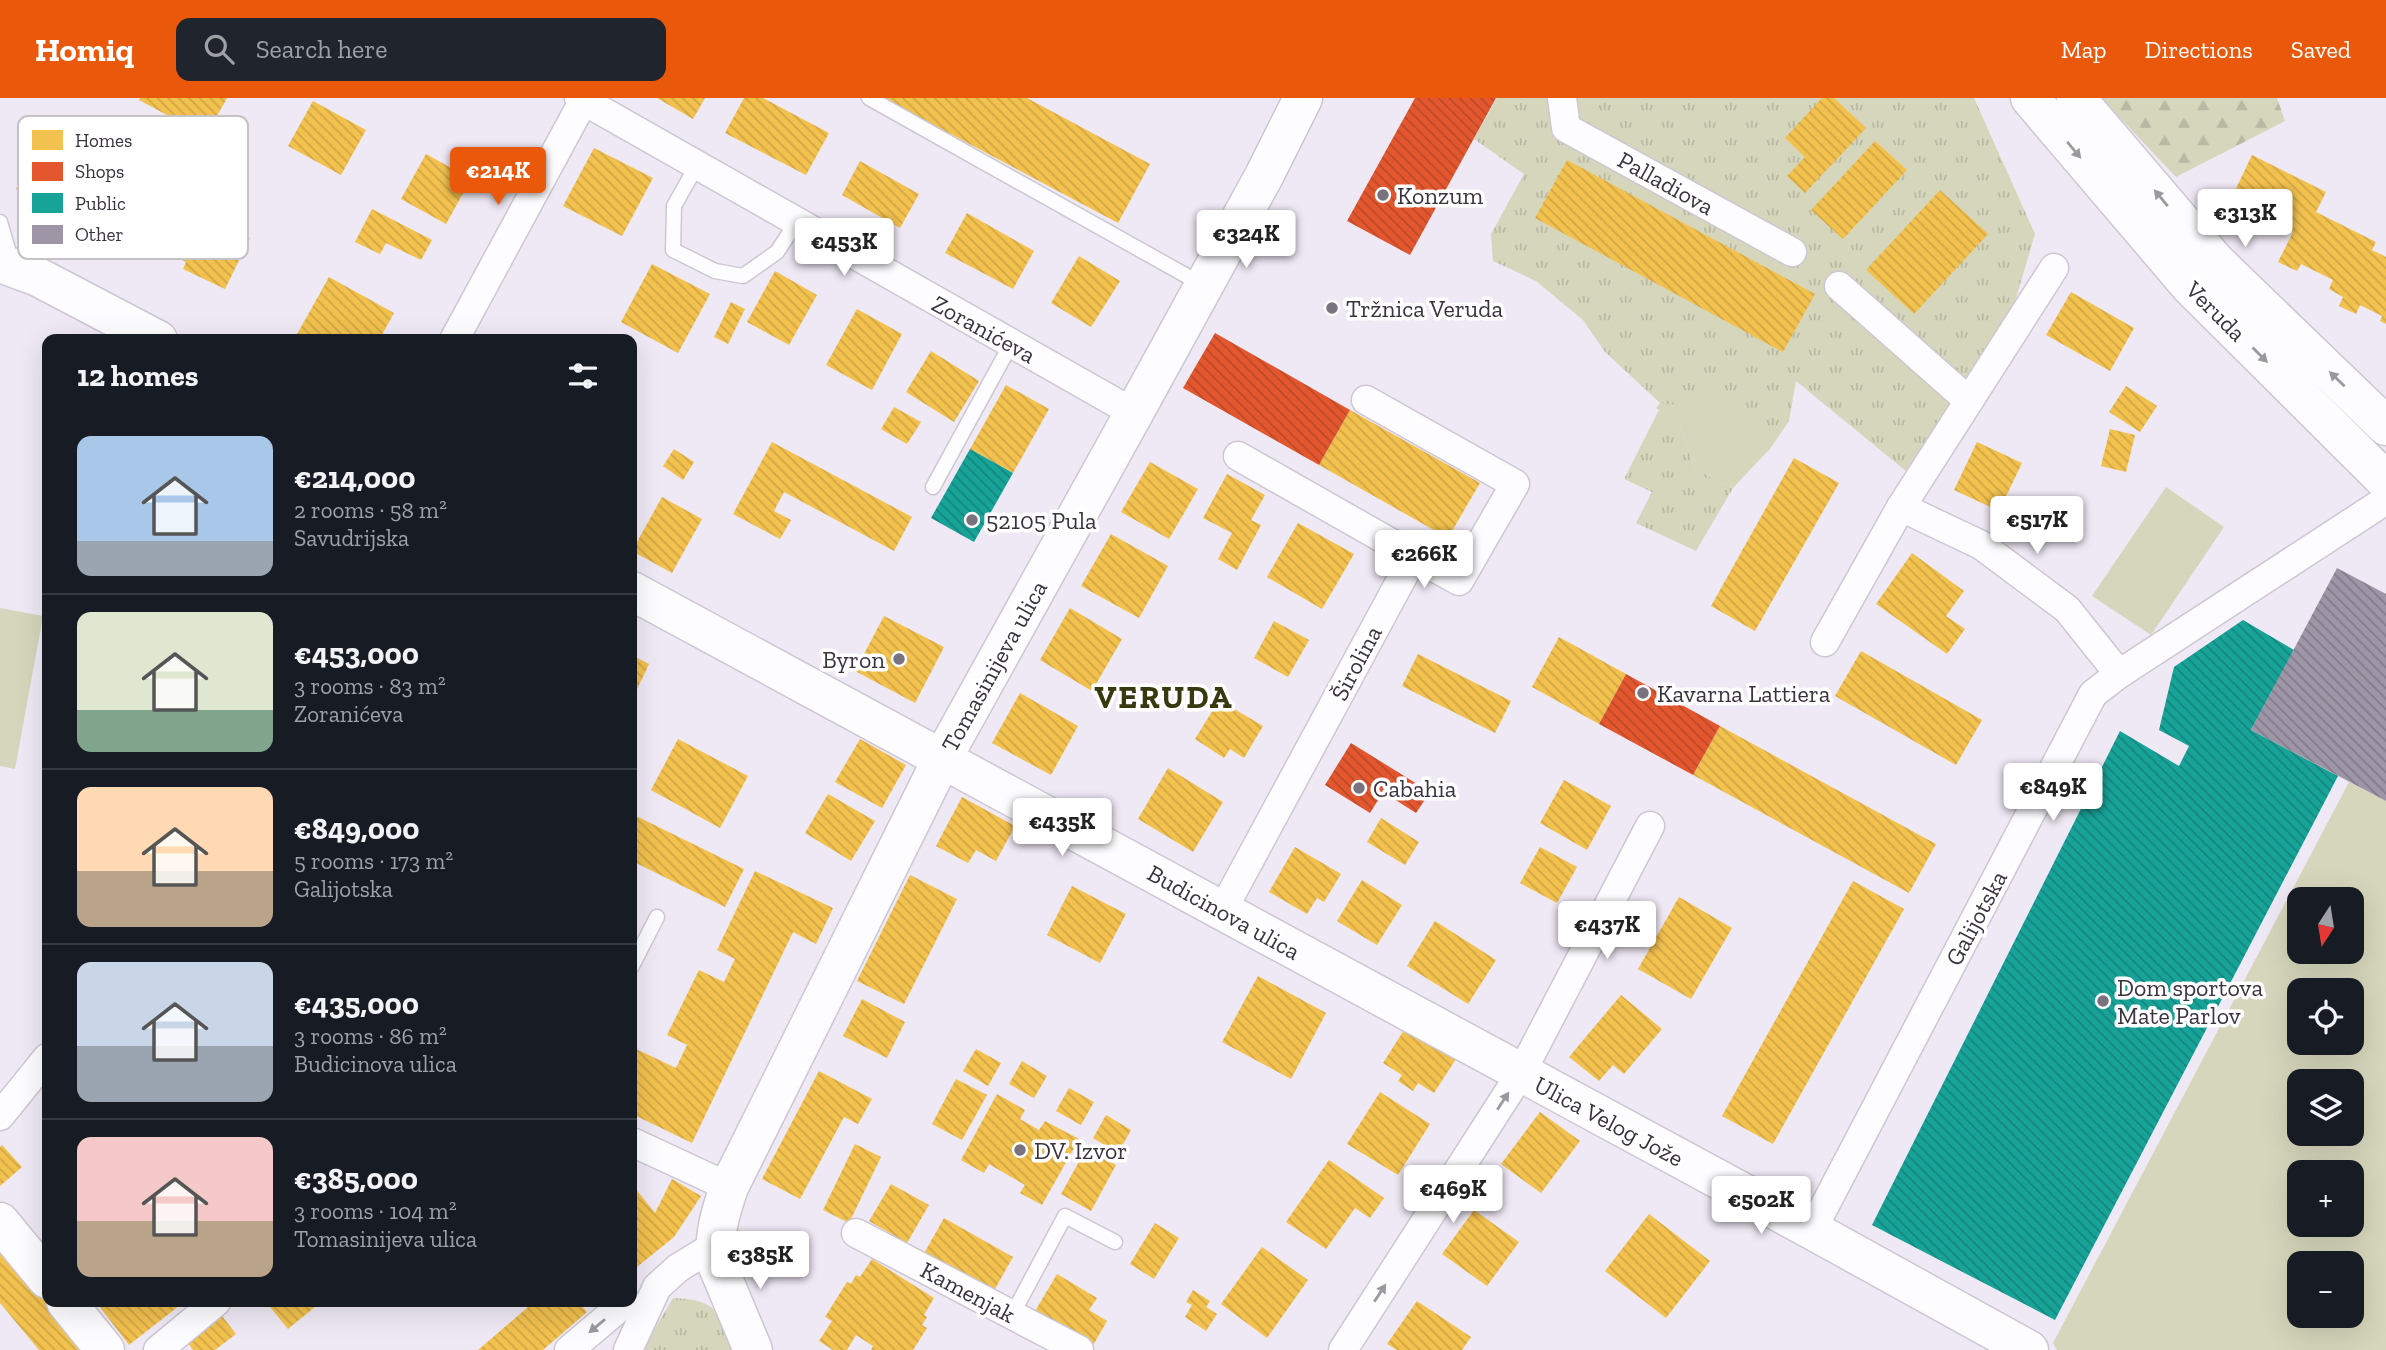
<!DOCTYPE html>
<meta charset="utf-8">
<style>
body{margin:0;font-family:"Zilla Slab",serif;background:#20242c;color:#f1f3f6;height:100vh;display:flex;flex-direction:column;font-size:26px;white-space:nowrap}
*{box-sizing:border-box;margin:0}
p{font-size:23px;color:#9ea1a6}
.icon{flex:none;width:38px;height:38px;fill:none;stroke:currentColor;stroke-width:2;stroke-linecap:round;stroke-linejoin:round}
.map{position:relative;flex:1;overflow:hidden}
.details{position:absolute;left:42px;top:236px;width:595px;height:973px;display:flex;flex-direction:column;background:#171b24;border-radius:14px;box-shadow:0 7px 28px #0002}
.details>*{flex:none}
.needle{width:46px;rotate:192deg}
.controls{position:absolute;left:2287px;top:789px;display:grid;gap:14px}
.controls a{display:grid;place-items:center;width:77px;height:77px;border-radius:14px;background:#171b24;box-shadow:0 7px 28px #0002;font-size:35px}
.price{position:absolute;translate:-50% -60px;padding:0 16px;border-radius:7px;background:#fff;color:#222;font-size:23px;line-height:46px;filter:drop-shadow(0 2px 4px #0008)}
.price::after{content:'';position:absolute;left:50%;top:42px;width:21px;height:16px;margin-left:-10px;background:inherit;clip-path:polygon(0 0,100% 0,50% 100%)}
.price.selected{background:#ea580c;color:#fff}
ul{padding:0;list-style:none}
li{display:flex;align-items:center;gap:21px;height:175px;padding:0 35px}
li+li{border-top:2px solid #363941}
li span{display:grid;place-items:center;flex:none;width:196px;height:140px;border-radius:14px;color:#555}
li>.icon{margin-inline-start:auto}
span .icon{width:84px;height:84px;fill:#fffc;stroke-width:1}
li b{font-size:30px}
h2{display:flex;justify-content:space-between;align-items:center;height:84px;padding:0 35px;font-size:30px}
header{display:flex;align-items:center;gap:42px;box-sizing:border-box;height:98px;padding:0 35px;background:#ea580c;color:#fff}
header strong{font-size:33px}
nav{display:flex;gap:38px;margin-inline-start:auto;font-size:24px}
.search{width:490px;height:63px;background:#20242c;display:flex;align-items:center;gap:18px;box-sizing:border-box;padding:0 24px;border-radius:14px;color:#9ea1a6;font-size:26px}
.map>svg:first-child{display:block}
.grass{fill:url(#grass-tufts)}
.forest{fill:url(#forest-firs)}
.park{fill:#d6d6bc;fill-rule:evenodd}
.homes{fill:url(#homes-back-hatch)}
.shops{fill:url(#shops-back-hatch)}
.public{fill:url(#public-back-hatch)}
.building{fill:url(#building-back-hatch)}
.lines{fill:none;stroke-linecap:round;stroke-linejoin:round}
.lane-casing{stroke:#cdc7d2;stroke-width:17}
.street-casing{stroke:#cdc7d2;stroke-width:31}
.secondary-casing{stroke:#cdc7d2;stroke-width:41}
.lane{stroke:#fdfcfe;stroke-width:14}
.street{stroke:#fdfcfe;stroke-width:28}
.secondary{stroke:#fdfcfe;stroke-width:38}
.oneway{fill:#9b989e}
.poi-dot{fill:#79737f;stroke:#fff;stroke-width:2.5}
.labels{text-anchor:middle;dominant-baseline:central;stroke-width:7;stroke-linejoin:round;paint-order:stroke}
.street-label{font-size:24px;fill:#39333f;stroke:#fff}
.poi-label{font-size:24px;fill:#39333f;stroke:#fff;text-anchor:start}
.district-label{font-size:32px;font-weight:bold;letter-spacing:2px;fill:#373910;stroke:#fff}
.key{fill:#fff;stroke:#c4c2c5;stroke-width:2}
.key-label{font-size:19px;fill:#39333f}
</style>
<header>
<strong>Homiq</strong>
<div class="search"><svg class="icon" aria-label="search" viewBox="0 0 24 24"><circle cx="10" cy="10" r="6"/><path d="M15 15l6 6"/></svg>Search here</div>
<nav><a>Map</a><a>Directions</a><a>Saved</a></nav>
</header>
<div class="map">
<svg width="2386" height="1252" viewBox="0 0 2386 1252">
<defs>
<pattern id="grass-tufts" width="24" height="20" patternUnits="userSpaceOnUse" patternTransform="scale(1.75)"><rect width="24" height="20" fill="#d6d6bc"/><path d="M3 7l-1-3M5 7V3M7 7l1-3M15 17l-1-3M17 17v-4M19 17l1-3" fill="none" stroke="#b8b8a3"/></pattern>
<pattern id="forest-firs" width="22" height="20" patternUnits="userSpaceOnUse" patternTransform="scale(1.75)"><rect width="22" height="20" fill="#d6d6bc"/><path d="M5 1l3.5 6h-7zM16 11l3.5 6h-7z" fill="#b8b8a3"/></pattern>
<pattern id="homes-back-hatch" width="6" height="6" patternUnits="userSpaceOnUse" patternTransform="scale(1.75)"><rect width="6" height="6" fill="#f2c14e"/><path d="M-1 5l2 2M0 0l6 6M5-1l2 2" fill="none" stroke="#d0a645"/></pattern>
<pattern id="shops-back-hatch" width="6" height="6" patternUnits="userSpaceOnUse" patternTransform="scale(1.75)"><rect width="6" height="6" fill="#e4572e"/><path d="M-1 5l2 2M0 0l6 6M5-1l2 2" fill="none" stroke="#ba4929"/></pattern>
<pattern id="public-back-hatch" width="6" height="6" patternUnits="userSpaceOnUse" patternTransform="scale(1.75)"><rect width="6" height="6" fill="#17a398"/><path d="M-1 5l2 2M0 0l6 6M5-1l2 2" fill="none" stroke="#16857d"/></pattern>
<pattern id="building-back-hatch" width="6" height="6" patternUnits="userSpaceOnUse" patternTransform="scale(1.75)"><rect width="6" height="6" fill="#9e96a6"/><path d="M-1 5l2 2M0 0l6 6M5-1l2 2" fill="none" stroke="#827b89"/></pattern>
</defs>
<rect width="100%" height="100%" fill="#efe9f5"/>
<g class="grass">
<path d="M1497 0H1974L2035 136 2006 234 1907 374 1796 283 1789 323 1770 351 1737 385 1684 323 1660 305 1605 254 1583 222 1536 183 1493 163 1491 136 1524 76 1474 41Z"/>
<path d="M1659 312 1680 328 1695 371 1733 390 1696 453 1636 425 1652 394 1624 381Z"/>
<path d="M673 1200C719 1202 719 1215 736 1252H642Z"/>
</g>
<path class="forest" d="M2101 0H2277L2285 23 2176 79Z"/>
<g class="park">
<path d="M1714 299 1735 311 1757 338 1772 347 1733 390 1695 371 1680 328 1656 310 1660 305 1677 307Z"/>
<path d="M2166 389 2224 429 2151 537 2092 498Z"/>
<path d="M0 510 43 518 15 671 0 668Z"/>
<path d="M2349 684 2386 703V1252H2057L2053 1245ZM2300 802H2352V854H2300ZM2352 892V945H2300V892ZM2300 984H2352V1036H2300ZM2352 1074V1127H2300V1074ZM2300 1166H2352V1218H2300Z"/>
</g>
<g class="homes">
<path d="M140 0H227L206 38 139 2Z"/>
<path d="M657 0H705L693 21Z"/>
<path d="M744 0H763L829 35 806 77 725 35Z"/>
<path d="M883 0H1027L1150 66 1118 125Z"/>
<path d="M1822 0H1834L1866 30 1805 95 1787 78 1805 59 1785 40Z"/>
<path d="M313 3 366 32 341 77 288 48Z"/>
<path d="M44 27 78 41 83 30 104 39 96 58 88 55 72 93 56 87 48 105 16 91Z"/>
<path d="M1875 43 1907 72 1843 141 1811 112Z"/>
<path d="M594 50 653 80 622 138 563 108Z"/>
<path d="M426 56 471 81 446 126 401 101Z"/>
<path d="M2252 57 2326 94 2316 114 2376 144 2372 152 2386 159V226L2380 223 2382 218 2360 207 2356 216 2339 208 2343 199 2329 191 2333 182 2301 166 2297 173 2278 164 2293 134 2230 103Z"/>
<path d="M1567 62 1815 196 1783 254 1535 120Z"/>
<path d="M860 63 919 96 900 130 842 97Z"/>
<path d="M1940 92 1988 136 1914 216 1866 172Z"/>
<path d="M372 111 432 142 421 162 386 145 380 156 355 144Z"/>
<path d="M193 113 250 140 225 191 183 171 186 164 172 157Z"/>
<path d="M967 115 1034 153 1013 191 945 155Z"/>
<path d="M1079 158 1120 183 1091 229 1051 205Z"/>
<path d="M652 166 710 196 678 255 621 224Z"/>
<path d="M775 173 817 197 789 247 747 224Z"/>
<path d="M329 179 394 215 379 242H302L296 238Z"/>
<path d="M2071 194 2134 230 2110 273 2046 237Z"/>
<path d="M731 204 745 211 728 246 714 239Z"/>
<path d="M857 211 902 236 872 292 826 267Z"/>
<path d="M931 253 979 283 954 324 906 294Z"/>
<path d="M1006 287 1049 311 1013 375 970 351Z"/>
<path d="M2126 288 2157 308 2140 334 2109 314Z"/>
<path d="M894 309 921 324 907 346 881 331Z"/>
<path d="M1350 312 1480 385 1448 440 1319 367Z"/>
<path d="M2110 331 2135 337 2126 374 2101 368Z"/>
<path d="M772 344 912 419 894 453 784 394 774 413 791 422 780 441 733 416Z"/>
<path d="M1977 344 2022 365 1999 413 1954 392Z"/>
<path d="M674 351 694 364 683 382 663 368Z"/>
<path d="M1794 360 1839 385 1755 533 1711 508Z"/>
<path d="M1150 364 1198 391 1169 441 1121 414Z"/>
<path d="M1227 376 1265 397 1251 422 1261 427 1237 472 1218 461 1232 435 1203 420Z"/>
<path d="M662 399 702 421 672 475 632 453Z"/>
<path d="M1298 425 1354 456 1322 511 1267 479Z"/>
<path d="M1111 436 1168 468 1139 520 1081 488Z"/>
<path d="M1912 455 1964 493 1946 518 1965 531 1947 556 1876 506Z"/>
<path d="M1070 510 1122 541 1092 593 1040 562Z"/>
<path d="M884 518 944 549 915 605 855 573Z"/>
<path d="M1274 523 1309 542 1288 579 1254 560Z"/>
<path d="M1559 539 1626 576 1599 626 1532 589Z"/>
<path d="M1861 553 1982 622 1956 667 1835 598Z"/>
<path d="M1418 556 1511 603 1495 635 1402 588Z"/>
<path d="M632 557 649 566 632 602Z"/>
<path d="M1020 595 1078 628 1051 677 992 645Z"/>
<path d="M1219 602 1263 628 1244 660 1230 651 1224 660 1195 641Z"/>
<path d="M1720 628 1936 746 1909 795 1693 677Z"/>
<path d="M678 641 748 678 720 730 651 692Z"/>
<path d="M860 641 906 667 882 710 835 684Z"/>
<path d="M1168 670 1223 704 1193 754 1138 721Z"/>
<path d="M1564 682 1611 708 1587 752 1540 725Z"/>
<path d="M828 696 875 723 851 763 805 735Z"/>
<path d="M962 699 1015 728 996 763 976 752 968 765 936 748Z"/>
<path d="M632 716 744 771 725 809 632 763Z"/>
<path d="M1381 720 1419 744 1405 767 1367 744Z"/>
<path d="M1295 749 1341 776 1324 804 1317 800 1307 816 1269 794Z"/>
<path d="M1540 749 1577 769 1557 805 1520 785Z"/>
<path d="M755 773 833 810 816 846 793 834 692 1045 632 1016V949L676 970 687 947 667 937 699 872 724 884 735 861 717 852Z"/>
<path d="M910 777 957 801 904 906 857 883Z"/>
<path d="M1362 782 1402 807 1377 847 1337 823Z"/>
<path d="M1853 783 1904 811 1773 1046 1722 1018Z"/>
<path d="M1072 788 1126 816 1100 865 1047 837Z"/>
<path d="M1679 799 1732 830 1691 901 1638 871Z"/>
<path d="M1435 823 1496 862 1468 906 1407 868Z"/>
<path d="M1258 878 1326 915 1291 981 1222 944Z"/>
<path d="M1621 897 1662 931 1624 976 1613 967 1599 983 1569 959Z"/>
<path d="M862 901 905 924 887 960 843 938Z"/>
<path d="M1406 929 1456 961 1434 995 1418 985 1413 993 1398 983 1402 977 1383 965Z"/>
<path d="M976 951 1001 965 988 988 963 973Z"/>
<path d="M1022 963 1047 978 1034 1000 1009 986Z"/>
<path d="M819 973 872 1001 858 1026 844 1019 800 1101 762 1081Z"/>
<path d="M956 981 987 997 962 1042 932 1026Z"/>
<path d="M1069 990 1094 1004 1081 1027 1056 1013Z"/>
<path d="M1380 994 1430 1026 1398 1077 1347 1046Z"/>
<path d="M997 996 1025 1012 1020 1021 1039 1032 1045 1023 1079 1041 1042 1107 1020 1095 1025 1087 989 1066 984 1075 961 1062Z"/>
<path d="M1540 1014 1580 1043 1541 1095 1501 1066Z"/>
<path d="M1106 1017 1131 1032 1118 1055 1093 1040Z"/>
<path d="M855 1046 881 1059 849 1125 823 1112Z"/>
<path d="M2 1047 22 1069 0 1088V1049Z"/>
<path d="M1086 1051 1116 1067 1091 1113 1061 1096Z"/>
<path d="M1329 1062 1384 1100 1370 1120 1355 1110 1326 1151 1286 1124Z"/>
<path d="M672 1081 701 1098 674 1139 632 1173V1093L635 1090 655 1115Z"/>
<path d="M891 1086 929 1107 907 1145 869 1123Z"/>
<path d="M1474 1112 1519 1144 1487 1188 1442 1156Z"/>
<path d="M1649 1116 1710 1163 1666 1220 1605 1173Z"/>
<path d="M944 1120 1013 1159 991 1198 922 1159Z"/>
<path d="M1155 1125 1179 1140 1154 1181 1130 1166Z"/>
<path d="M4 1148 47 1201V1204H50L89 1252H39L0 1205V1151Z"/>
<path d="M1262 1149 1308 1182 1267 1240 1221 1206Z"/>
<path d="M872 1161 934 1200 924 1217 927 1219 922 1227 927 1230 913 1252H871L873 1248 856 1237 847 1252H833L819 1243 832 1223 825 1219 847 1184 851 1186 856 1177 860 1179Z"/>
<path d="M1057 1176 1097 1200 1089 1212 1107 1223 1092 1249 1034 1215Z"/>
<path d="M1193 1192 1210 1203 1206 1209 1217 1216 1206 1233 1185 1219 1192 1207 1186 1204Z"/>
<path d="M1417 1203 1471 1239 1462 1252H1397L1387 1246Z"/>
<path d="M96 1204H184L129 1247Z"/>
<path d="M266 1204H321L288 1231Z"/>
<path d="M534 1204H578L587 1214 543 1252H478Z"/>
<path d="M222 1218 236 1236 215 1252H193L187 1244Z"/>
</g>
<g class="shops">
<path d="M1415 0H1496L1410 157 1347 123Z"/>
<path d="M1215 235 1350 312 1319 367 1183 290Z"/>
<path d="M1626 576 1720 628 1693 677 1599 626Z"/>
<path d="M1351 645 1430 694 1416 715 1383 694 1370 715 1325 687Z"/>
</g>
<g class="public">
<path d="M970 351 1013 375 974 444 931 420Z"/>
<path d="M2243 522 2294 552 2251 632 2338 678 2055 1222 1872 1127 2120 633 2179 668 2189 648 2159 632 2174 569Z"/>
</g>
<path class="building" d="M2337 470 2386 496V703L2251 632Z"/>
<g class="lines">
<g class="lane-casing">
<g id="lane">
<path d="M869 0 1203 187"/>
<path d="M697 67 674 108 673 152 715 173 743 178 777 154 796 125"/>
<path d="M0 124 12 165"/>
<path d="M933 389 1011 246"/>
<path d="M632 868 657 819"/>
<path d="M1012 1217 1065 1118 1115 1144"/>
</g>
</g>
<g class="street-casing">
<g id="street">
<path d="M579 0 1134 315"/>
<path d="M1562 0 1566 30 1792 154"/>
<path d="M1839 188 1969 303"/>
<path d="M454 242 585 0"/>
<path d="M1366 302 1515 386 1459 483 1414 458"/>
<path d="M1901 409 1981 447 2067 511 2119 576"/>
<path d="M1825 544 1901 409 2054 170"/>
<path d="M1222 813 1414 458 1238 358"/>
<path d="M0 1018 47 960"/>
<path d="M632 1044 729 1089"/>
<path d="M1812 1132 2093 596 2119 576 2386 402"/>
<path d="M856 1135 1079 1252"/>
<path d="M158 1252 216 1204"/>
<path d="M569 1252 626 1204"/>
<path d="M628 1252 657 1189 678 1170 714 1148"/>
<path d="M1343 1252 1521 975 1650 728"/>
</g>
</g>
<g class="secondary-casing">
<g id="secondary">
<path d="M2030 0 2190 188 2386 383"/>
<path d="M2076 0 2216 164 2386 328"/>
<path d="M0 165 38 179 158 242"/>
<path d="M632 493 1812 1132 2029 1252"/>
<path d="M0 1124 47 1181"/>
<path d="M66 1204 105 1252"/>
<path d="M753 1252 716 1164C713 1138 721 1113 729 1089L942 661 1134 315 1264 78 1303 0"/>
</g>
</g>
<use href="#lane" class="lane"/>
<use href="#street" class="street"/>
<use href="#secondary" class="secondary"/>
</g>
<defs><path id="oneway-solid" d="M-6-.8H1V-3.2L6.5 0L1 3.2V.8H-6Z" transform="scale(1.75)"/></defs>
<g class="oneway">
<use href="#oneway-solid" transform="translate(2074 52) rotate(50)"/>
<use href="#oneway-solid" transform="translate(2161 100) rotate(-130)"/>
<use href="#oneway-solid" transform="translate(2260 257) rotate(45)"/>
<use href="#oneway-solid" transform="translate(2337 281) rotate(-136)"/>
<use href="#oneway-solid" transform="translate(1503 1003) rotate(-57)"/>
<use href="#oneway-solid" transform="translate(1380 1195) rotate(-57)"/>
<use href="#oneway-solid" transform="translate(597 1228) rotate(140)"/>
</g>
<g class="poi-dot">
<circle cx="1383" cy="97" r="7"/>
<circle cx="1332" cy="210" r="7"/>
<circle cx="972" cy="422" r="7"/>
<circle cx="899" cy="561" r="7"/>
<circle cx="1643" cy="595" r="7"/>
<circle cx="1359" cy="690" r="7"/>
<circle cx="2103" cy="903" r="7"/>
<circle cx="1020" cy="1052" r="7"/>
</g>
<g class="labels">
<g class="street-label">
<text transform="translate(1666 85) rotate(29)">Palladiova</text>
<text transform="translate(2216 213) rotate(45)">Veruda</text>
<text transform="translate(984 231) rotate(29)">Zoranićeva</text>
<text transform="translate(1356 565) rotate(-62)">Širolina</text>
<text transform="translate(994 568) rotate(-61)">Tomasinijeva ulica</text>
<text transform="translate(1224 814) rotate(29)">Budicinova ulica</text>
<text transform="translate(1976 820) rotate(-62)">Galijotska</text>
<text transform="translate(1609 1023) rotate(28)">Ulica Velog Jože</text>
<text transform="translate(968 1194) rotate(28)">Kamenjak</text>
</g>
<g class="poi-label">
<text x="1397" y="97">Konzum</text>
<text x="1346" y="210">Tržnica Veruda</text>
<text x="986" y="422">52105 Pula</text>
<text x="885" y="561" text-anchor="end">Byron</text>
<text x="1657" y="595">Kavarna Lattiera</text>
<text x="1373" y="690">Cabahia</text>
<text x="2117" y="889">Dom sportova<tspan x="2117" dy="28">Mate Parlov</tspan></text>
<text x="1034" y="1052">DV. Izvor</text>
</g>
<g class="district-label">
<text x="1164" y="599">VERUDA</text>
</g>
</g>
<rect x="18" y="18" width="230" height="143" rx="10" class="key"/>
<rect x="32" y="32" width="31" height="20" fill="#f2c14e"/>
<rect x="32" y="64" width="31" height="19" fill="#e4572e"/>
<rect x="32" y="95" width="31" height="20" fill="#17a398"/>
<rect x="32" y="127" width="31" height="19" fill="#9e96a6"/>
<g class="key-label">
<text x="75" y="49">Homes</text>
<text x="75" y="80">Shops</text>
<text x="75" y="112">Public</text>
<text x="75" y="143">Other</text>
</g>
</svg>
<div class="controls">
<a><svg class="needle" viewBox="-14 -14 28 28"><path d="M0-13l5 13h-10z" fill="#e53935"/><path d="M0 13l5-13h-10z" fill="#9ea1a6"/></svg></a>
<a><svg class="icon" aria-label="locate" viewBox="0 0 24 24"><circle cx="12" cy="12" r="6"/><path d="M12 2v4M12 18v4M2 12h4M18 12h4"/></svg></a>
<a><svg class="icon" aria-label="layers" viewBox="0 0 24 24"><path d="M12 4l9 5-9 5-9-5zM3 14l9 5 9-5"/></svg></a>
<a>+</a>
<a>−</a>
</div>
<b class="price selected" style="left:498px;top:109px">€214K</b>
<b class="price" style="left:2245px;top:151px">€313K</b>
<b class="price" style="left:1246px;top:172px">€324K</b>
<b class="price" style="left:844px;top:180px">€453K</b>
<b class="price" style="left:2037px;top:458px">€517K</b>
<b class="price" style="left:1424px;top:492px">€266K</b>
<b class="price" style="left:2053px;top:725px">€849K</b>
<b class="price" style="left:1062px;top:760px">€435K</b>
<b class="price" style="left:1607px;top:863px">€437K</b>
<b class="price" style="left:1453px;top:1127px">€469K</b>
<b class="price" style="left:1761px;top:1138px">€502K</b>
<b class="price" style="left:760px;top:1193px">€385K</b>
<section class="details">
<h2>12 homes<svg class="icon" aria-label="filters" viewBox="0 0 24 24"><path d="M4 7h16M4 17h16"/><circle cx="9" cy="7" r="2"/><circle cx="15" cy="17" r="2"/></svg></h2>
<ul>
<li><span style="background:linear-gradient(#a9c7e8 75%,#9aa5b1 0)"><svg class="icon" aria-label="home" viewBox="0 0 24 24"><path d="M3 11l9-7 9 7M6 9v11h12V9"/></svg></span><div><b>€214,000</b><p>2 rooms · 58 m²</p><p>Savudrijska</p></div></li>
<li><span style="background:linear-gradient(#dfe7d0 70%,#7fa58c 0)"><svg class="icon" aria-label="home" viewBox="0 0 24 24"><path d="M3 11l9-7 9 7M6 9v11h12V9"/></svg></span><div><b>€453,000</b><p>3 rooms · 83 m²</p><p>Zoranićeva</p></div></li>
<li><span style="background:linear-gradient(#ffd9b3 60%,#b9a48a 0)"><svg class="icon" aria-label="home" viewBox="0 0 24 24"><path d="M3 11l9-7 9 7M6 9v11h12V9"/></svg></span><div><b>€849,000</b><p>5 rooms · 173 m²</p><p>Galijotska</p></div></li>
<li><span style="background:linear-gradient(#c9d6e8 60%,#9aa5b1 0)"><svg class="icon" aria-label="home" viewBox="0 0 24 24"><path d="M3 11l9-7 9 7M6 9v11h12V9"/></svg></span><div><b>€435,000</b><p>3 rooms · 86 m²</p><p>Budicinova ulica</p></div></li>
<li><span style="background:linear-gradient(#f6c9c9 60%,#b9a48a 0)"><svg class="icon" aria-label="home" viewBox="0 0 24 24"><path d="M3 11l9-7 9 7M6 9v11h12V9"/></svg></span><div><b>€385,000</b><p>3 rooms · 104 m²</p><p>Tomasinijeva ulica</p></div></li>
</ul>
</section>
</div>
